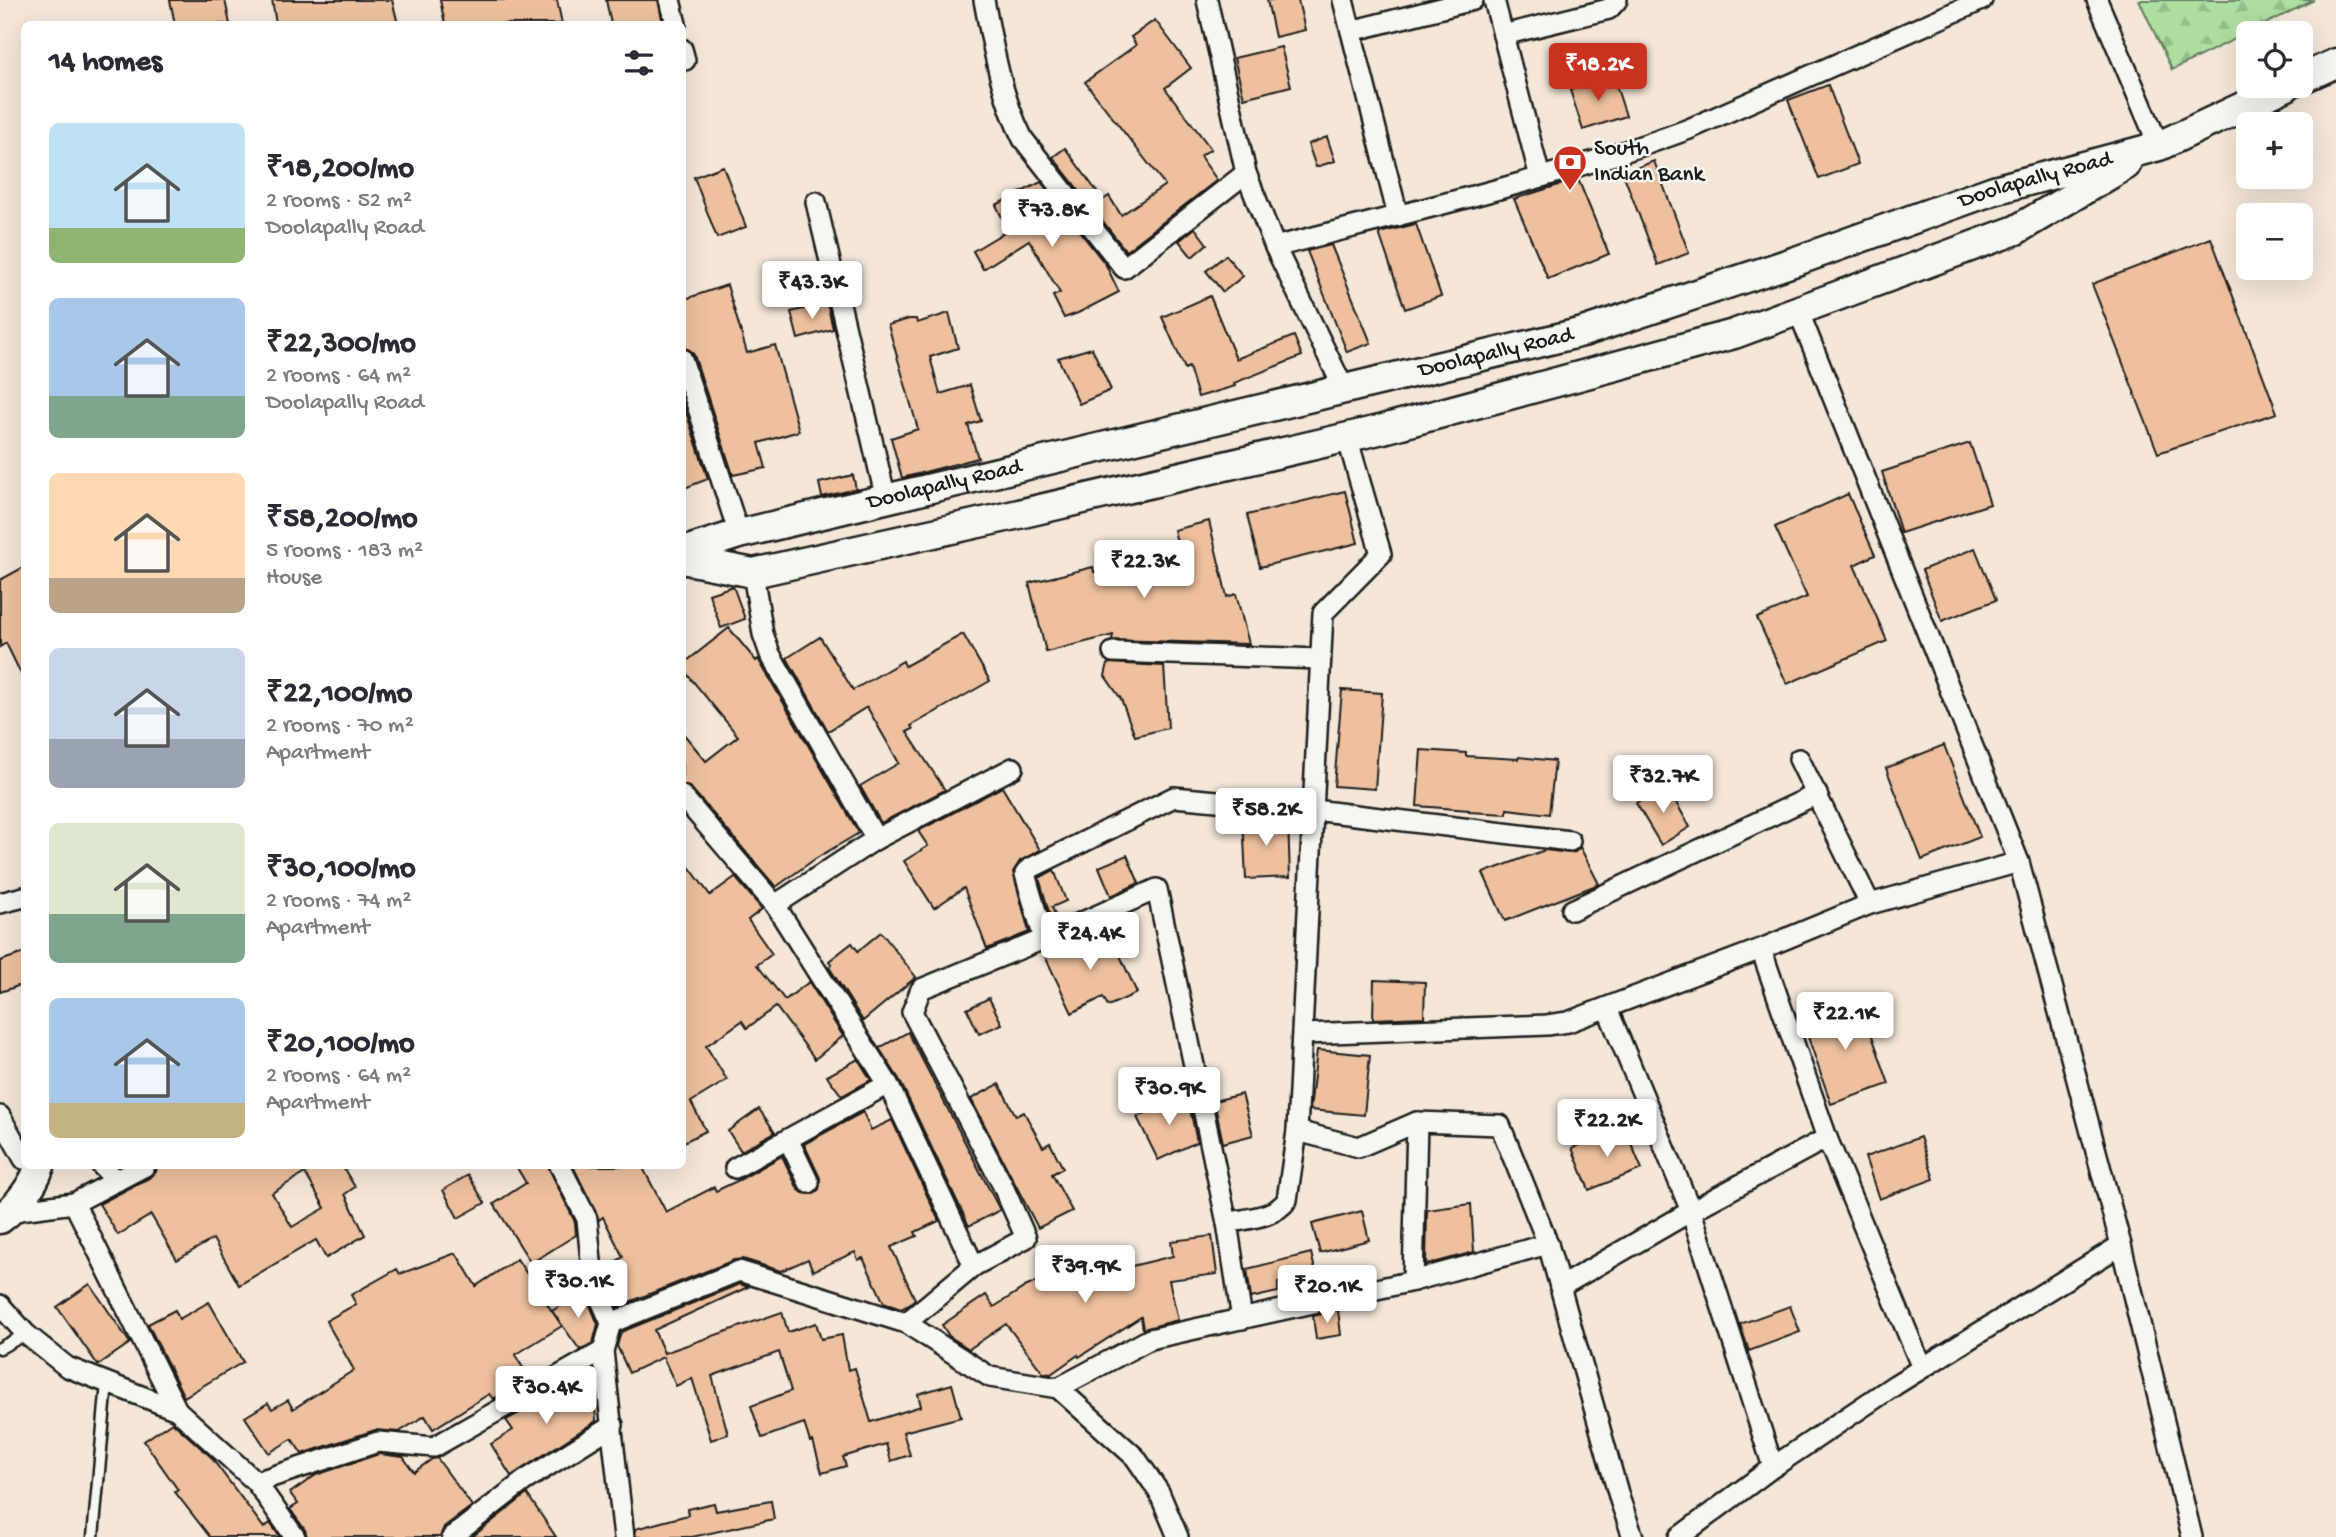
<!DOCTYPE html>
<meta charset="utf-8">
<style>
body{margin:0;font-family:"Gochi Hand",sans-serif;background:#f2f2f3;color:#2b2b33;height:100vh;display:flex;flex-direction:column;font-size:26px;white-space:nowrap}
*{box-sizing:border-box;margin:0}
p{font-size:23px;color:#7c7c81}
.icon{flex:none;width:38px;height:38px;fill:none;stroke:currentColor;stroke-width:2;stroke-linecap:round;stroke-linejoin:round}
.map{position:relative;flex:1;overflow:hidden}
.sheet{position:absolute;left:21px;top:21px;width:665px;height:1148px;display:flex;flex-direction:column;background:#fff;border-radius:10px;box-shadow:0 7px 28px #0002}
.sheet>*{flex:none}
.fabs{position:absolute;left:2236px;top:21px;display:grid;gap:14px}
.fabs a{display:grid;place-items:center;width:77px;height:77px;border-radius:10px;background:#fff;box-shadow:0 7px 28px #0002;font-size:35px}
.price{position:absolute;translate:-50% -60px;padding:0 16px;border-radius:7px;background:#fff;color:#222;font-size:23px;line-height:46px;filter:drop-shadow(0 2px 4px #0008)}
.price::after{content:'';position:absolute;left:50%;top:42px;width:21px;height:16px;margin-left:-10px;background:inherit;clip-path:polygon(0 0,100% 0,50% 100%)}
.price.active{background:#c8321e;color:#fff}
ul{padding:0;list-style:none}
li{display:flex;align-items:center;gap:21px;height:175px;padding:0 28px}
li span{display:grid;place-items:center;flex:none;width:196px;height:140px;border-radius:10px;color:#555}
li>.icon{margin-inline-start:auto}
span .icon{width:84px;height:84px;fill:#fffc;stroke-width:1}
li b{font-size:30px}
h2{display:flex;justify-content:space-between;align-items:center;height:84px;padding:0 28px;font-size:30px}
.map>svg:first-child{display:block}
.forest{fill:url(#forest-firs);stroke:#647e5e;stroke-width:2}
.building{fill:#eec09e;stroke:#1c1c1c;stroke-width:2;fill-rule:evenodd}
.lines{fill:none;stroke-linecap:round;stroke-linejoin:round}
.lane-casing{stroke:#1c1c1c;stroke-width:15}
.street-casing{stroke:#1c1c1c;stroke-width:24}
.secondary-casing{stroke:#1c1c1c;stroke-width:33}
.lane{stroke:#f6f6f2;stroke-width:10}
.street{stroke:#f6f6f2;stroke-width:19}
.secondary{stroke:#f6f6f2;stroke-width:28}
.labels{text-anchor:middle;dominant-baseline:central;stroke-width:5;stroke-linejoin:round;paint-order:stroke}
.poi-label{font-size:23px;fill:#1c1c1c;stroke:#f6f6f2;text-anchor:start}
.street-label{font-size:23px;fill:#1c1c1c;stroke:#f6f6f2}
</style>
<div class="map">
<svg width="2336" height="1537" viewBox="0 0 2336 1537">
<defs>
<pattern id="forest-firs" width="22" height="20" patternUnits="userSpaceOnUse" patternTransform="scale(1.75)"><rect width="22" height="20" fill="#addfa0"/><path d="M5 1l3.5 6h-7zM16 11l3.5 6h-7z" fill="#94bf89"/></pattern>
</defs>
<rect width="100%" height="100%" fill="#f4e6d9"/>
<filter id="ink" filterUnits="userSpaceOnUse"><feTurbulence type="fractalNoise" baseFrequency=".0143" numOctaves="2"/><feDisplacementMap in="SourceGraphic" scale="14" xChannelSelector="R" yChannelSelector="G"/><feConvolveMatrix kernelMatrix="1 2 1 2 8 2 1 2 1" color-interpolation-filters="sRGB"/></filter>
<g filter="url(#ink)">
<path class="forest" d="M2139 0H2314L2172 70Z"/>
<g class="building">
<path d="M170 0H225L230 24H175Z"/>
<path d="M272 0H392L398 24H276Z"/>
<path d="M440 0H557L562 24H445Z"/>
<path d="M606 0H658L663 24H611Z"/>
<path d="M1267 0H1298L1305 30 1275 37Z"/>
<path d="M1155 20 1191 68 1165 88 1211 149 1200 156 1217 180 1126 251 1053 157 1065 148 1103 200 1109 196 1121 215 1165 185 1085 82 1136 45 1131 37Z"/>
<path d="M1281 47 1291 86 1244 98 1234 58Z"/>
<path d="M1613 76 1626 116 1583 130 1570 90Z"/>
<path d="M1828 85 1858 164 1819 179 1788 100Z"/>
<path d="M1327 137 1335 161 1316 167 1308 144Z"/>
<path d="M1654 161 1689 253 1658 265 1623 173Z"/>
<path d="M723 166 746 227 717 238 694 177Z"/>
<path d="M1578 179 1609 254 1548 279 1514 199Z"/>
<path d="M1041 182 1106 265 1119 292 1078 313 1064 318 1053 296 1060 293 1029 240 983 269 973 251 1008 230 996 205Z"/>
<path d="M1416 224 1441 296 1405 309 1379 233Z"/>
<path d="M1195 228 1207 244 1192 257 1179 241Z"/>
<path d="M2211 238 2277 413 2158 453 2092 284Z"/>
<path d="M1331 245 1371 343 1347 352 1307 251Z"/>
<path d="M1226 255 1243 276 1223 292 1206 271Z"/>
<path d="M727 285 747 353 775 345 799 431 759 443 766 468 733 475 694 355 690 350 682 347V300Z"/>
<path d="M1210 296 1236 359 1294 336 1302 356 1234 383 1235 386 1198 397 1189 367 1185 369 1162 317Z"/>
<path d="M827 303 833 329 798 339 791 312Z"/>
<path d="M949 313 958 348 930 357 940 394 970 385 981 421 968 425 978 458 902 478 891 438 918 429 888 325 909 319H916L917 323Z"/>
<path d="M1092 348 1111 390 1079 404 1058 358Z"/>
<path d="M682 400 708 479 682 489Z"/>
<path d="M1970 443 1990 504 1901 533 1882 472Z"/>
<path d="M853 475 856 489 822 497 819 483Z"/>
<path d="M1345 491 1358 543 1260 567 1247 515Z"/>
<path d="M1848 494 1875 555 1854 565 1887 641 1787 684 1757 618 1807 597 1775 527Z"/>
<path d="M1209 521 1227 597 1236 594 1249 644 1112 640 1113 635 1046 652 1029 583 1093 567 1094 572 1179 551 1174 530Z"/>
<path d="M1975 548 1996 600 1942 621 1922 570Z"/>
<path d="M24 567V680L6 643 0 647V580Z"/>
<path d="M733 586 745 619 721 628 709 594Z"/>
<path d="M729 628 756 661 758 659 761 664 859 833 815 859 776 887 691 788 682 784V732L706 761 738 736 682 668V665Z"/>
<path d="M963 634 990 681 911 726 913 729 907 732 945 790 881 823 860 786 899 763 867 707 828 731 787 658 820 637 853 690 903 661 905 666Z"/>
<path d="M1108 663 1164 666 1168 728 1135 736 1121 699 1105 676Z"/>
<path d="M1342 690 1382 693 1375 789 1334 786Z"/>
<path d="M1944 745 1980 837 1922 860 1886 768Z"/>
<path d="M1421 750 1466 753V756L1518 759 1519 757 1555 761 1549 814 1507 809V814L1469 812V810L1417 806Z"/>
<path d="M1666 785 1690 827 1661 845 1636 803Z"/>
<path d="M1002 787 1040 850 1020 861 1013 872 1029 932 987 949 964 888 934 908 904 861 928 846 918 831Z"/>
<path d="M1259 817 1288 820 1290 877 1246 879 1243 818Z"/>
<path d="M1580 847 1599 884 1505 921 1483 873 1545 850 1569 853 1575 852Z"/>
<path d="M1127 855 1139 883 1111 896 1099 867Z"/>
<path d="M682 857 710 895 735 877 762 909 748 920 772 954 757 965 785 1000 809 982 843 1036 815 1059 776 1007 747 1028 742 1021 706 1046 727 1080 691 1102 706 1131 682 1143Z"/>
<path d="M1054 870 1066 901 1052 907 1057 920 1052 922 1039 878Z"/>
<path d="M1109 931 1137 993 1108 1006 1103 997 1072 1013 1043 952 1073 941 1075 946Z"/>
<path d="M881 932 916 977 863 1021 829 967 832 965 829 961 852 943 858 951Z"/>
<path d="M24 953V984L0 992V961Z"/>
<path d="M1374 980 1425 982 1424 1017 1373 1019Z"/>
<path d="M989 998 1002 1024 979 1034 967 1009Z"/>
<path d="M1859 999 1889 1084 1831 1104 1802 1019Z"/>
<path d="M908 1032 1000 1210 969 1226 899 1079 879 1048Z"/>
<path d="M1317 1050 1370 1055 1364 1115 1310 1110Z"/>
<path d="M858 1059 871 1080 842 1096 827 1076Z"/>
<path d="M999 1084 1016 1116 1024 1112 1043 1147 1050 1143 1063 1168 1052 1174 1072 1211 1038 1228 971 1099Z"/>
<path d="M1187 1094 1197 1142 1158 1160 1137 1117Z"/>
<path d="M1242 1094 1253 1135 1223 1143 1214 1101Z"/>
<path d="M759 1109 775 1132 741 1151 728 1131Z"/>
<path d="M863 1112 871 1130 892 1120 939 1221 915 1232 917 1236 891 1247 915 1299 907 1306 901 1309 884 1303 863 1258 858 1260 855 1252 813 1271 808 1259 781 1271 743 1259 734 1260 617 1307 605 1279 604 1269 623 1257 603 1217 599 1220 573 1166H642L666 1212 714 1187 716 1191 741 1179 782 1156 798 1189 803 1193 814 1194 819 1189 820 1178 804 1144Z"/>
<path d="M1624 1127 1642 1169 1589 1190 1572 1148Z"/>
<path d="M1920 1137 1934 1179 1879 1199 1865 1157Z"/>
<path d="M157 1166H342L355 1187 345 1194 365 1235 326 1258 316 1240 239 1285 213 1239 177 1260 151 1215 118 1235 99 1204 151 1177 156 1172ZM305 1173 325 1208 292 1227 272 1193Z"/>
<path d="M516 1166H548L575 1222 576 1235 531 1263 494 1204 526 1183Z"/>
<path d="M468 1175 485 1203 458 1218 443 1190Z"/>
<path d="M1471 1204 1474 1252 1426 1265 1427 1210Z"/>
<path d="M1362 1211 1369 1240 1320 1253 1312 1224Z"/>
<path d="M1212 1236 1217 1274 1169 1280 1178 1320 1143 1329 1141 1317 1079 1357 1078 1355 1051 1374 1043 1373 1006 1324 969 1349 949 1336 942 1325 986 1295 994 1307 1025 1287 1094 1255 1103 1273 1173 1256 1171 1241Z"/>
<path d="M456 1253 476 1286 517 1259 562 1326 515 1355 530 1379 493 1399 489 1394 433 1429 425 1416 399 1432 375 1430 302 1454 292 1439 269 1453 245 1417 268 1403 272 1409 288 1400 293 1409 354 1370 326 1321 356 1304 351 1295 397 1269 400 1274Z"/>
<path d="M1311 1253 1317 1278 1278 1283V1292L1251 1298 1247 1269Z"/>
<path d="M90 1284 130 1343 98 1365 57 1307Z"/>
<path d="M740 1284 748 1287 654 1330 664 1353 782 1312 788 1332 816 1323 821 1339 842 1335 848 1370 855 1368 871 1422 921 1406 918 1394 952 1384 961 1417 903 1432 910 1455 891 1461 886 1444 843 1457 846 1466 822 1473 813 1441 810 1442 804 1423 762 1438 751 1406 791 1391 779 1352 712 1376 728 1434 711 1440 692 1378 676 1386 663 1357 629 1373 617 1346 621 1332Z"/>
<path d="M584 1291 598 1324 593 1343 580 1350 552 1311Z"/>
<path d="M209 1302 243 1362 184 1397 148 1324 175 1310 179 1319Z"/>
<path d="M1790 1306 1800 1332 1749 1351 1740 1324Z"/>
<path d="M1338 1310 1341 1335 1316 1339 1313 1316Z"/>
<path d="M586 1377 594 1393 596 1421 511 1476 491 1444 513 1430 506 1420Z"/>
<path d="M172 1422 210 1456 264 1528 270 1523 280 1537H210L175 1492 178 1490 144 1441Z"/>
<path d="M379 1454 403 1457 414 1472 432 1459 437 1458 472 1506 444 1527 440 1537H307L305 1530 290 1509 298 1504 290 1493 316 1475Z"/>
<path d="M527 1494 556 1537H472Z"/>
<path d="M771 1501 774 1519 692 1537H636L635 1529 688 1515 687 1509 714 1503 716 1511Z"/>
</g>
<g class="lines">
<g class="lane-casing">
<g id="lane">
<path d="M0 1348 26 1334"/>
<path d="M93 1537 107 1383"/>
</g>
</g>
<g class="street-casing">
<g id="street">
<path d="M670 0 676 24"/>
<path d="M984 0C993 47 1001 96 1023 139L1124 268 1246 173"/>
<path d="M1207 0 1246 173 1275 247 1344 389"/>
<path d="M1343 0 1398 216"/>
<path d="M1494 0 1540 177"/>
<path d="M2097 0 2159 146"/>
<path d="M1351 31 1473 0"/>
<path d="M1503 35 1609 9 1617 0"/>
<path d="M682 49 685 60H682"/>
<path d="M816 202 886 499"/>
<path d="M1275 247C1414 211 1554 179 1689 129L1982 0"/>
<path d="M1798 310 2019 862 2121 1245 2192 1537"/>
<path d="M682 359 739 534"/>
<path d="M1347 437 1381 554 1323 613 1297 1131 1359 1147 1417 1122 1500 1125 1548 1244 1620 1500 1633 1537"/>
<path d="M753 573 763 634 770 654 876 839"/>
<path d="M1113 652 1320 659"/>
<path d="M1799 759 1870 904"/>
<path d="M682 796 775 905 888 1084 974 1266"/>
<path d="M0 903 24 897"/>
<path d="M775 905 876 839 1013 768"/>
<path d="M1572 910 1817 794"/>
<path d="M1044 939 1025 874 1029 869 1174 797 1314 810 1570 841"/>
<path d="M1761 949 1827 1138 1922 1368"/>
<path d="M1607 1008 1691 1211 1773 1467"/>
<path d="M1303 1034 1547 1025 1568 1022 1761 949 1870 904 2019 862"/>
<path d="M0 1116 24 1159"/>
<path d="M788 1139 809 1183"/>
<path d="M102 1166 117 1181"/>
<path d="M560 1166 587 1219 593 1282 611 1323 603 1351 624 1537"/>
<path d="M735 1168 888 1084"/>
<path d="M74 1203 177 1410"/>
<path d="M12 1211 74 1203 145 1166"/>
<path d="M1227 1223C1248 1218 1274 1218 1287 1200L1297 1131"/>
<path d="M1413 1281 1417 1122"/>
<path d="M1560 1287 1691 1211 1827 1138"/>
<path d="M0 1305 26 1334 67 1367 177 1410 256 1482 295 1537"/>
<path d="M611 1323 739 1271 906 1323 990 1377 1058 1388 1135 1457 1159 1492 1178 1537"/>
<path d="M906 1323 974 1266 1026 1238 1002 1184 912 1012 921 989 1044 939 1157 889 1227 1223 1242 1319"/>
<path d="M1058 1388 1150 1339 1413 1281 1548 1244"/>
<path d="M256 1482 378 1442 434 1447 603 1351"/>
<path d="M452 1537 524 1481 613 1425"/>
<path d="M1679 1537 1773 1467 1895 1385 2121 1245"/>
</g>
</g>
<g class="secondary-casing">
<g id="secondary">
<path d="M2301 79 2336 63"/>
<path id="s1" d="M682 552 739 534 1583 332 1799 260 1994 190 2159 146 2287 86"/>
<path d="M682 559 753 573 1006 517 1383 429 1734 334 2016 230 2126 165"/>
<path d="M0 1219C18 1206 33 1186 40 1166"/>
</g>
</g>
<use href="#lane" class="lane"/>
<use href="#street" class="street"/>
<use href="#secondary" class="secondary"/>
</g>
</g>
<defs>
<g id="bank-pin" transform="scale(1.75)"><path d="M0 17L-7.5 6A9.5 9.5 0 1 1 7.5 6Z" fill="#c8321e" stroke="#f6f6f2"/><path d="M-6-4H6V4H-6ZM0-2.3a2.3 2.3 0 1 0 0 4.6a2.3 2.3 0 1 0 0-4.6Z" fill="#fff"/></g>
</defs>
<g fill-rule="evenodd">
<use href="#bank-pin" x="1570" y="162"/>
</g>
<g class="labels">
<g class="poi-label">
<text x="1594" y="149">South<tspan x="1594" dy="26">Indian Bank</tspan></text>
</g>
<g class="street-label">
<text stroke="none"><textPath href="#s1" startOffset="1405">Doolapally Road</textPath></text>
<text stroke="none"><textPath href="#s1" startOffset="838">Doolapally Road</textPath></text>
<text stroke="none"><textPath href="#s1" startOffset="271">Doolapally Road</textPath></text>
</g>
</g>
</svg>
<div class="fabs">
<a><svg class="icon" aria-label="locate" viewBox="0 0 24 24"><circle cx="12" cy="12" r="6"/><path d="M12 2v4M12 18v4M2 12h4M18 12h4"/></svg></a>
<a>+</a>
<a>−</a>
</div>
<b class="price active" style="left:1598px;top:103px">₹18.2K</b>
<b class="price" style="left:1052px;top:249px">₹73.8K</b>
<b class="price" style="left:812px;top:321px">₹43.3K</b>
<b class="price" style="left:1144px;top:600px">₹22.3K</b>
<b class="price" style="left:1663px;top:815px">₹32.7K</b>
<b class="price" style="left:1266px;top:848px">₹58.2K</b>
<b class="price" style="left:1090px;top:972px">₹24.4K</b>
<b class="price" style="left:1845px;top:1052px">₹22.1K</b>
<b class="price" style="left:1169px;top:1127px">₹30.9K</b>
<b class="price" style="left:1607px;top:1159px">₹22.2K</b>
<b class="price" style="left:1085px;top:1305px">₹39.9K</b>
<b class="price" style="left:578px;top:1320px">₹30.1K</b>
<b class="price" style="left:1327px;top:1325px">₹20.1K</b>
<b class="price" style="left:546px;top:1426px">₹30.4K</b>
<section class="sheet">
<h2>14 homes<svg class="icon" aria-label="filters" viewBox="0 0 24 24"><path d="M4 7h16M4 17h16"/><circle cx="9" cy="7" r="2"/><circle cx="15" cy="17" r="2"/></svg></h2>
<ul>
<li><span style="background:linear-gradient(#bfe0f5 75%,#8fb573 0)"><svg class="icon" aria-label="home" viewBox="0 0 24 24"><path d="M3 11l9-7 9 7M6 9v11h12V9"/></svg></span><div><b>₹18,200/mo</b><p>2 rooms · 52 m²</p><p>Doolapally Road</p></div></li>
<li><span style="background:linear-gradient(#a9c7e8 70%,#7fa58c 0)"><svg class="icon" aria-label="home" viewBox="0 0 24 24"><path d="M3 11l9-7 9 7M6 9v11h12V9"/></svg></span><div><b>₹22,300/mo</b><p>2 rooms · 64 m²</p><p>Doolapally Road</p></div></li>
<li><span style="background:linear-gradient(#ffd9b3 75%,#b9a48a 0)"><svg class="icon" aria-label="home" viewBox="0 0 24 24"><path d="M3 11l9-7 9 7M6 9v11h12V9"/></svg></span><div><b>₹58,200/mo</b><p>5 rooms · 183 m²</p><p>House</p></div></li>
<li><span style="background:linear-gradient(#c9d6e8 65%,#9aa5b1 0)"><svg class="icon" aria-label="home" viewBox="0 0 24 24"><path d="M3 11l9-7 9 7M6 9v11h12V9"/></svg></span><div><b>₹22,100/mo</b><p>2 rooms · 70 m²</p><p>Apartment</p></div></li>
<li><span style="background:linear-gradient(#dfe7d0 65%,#7fa58c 0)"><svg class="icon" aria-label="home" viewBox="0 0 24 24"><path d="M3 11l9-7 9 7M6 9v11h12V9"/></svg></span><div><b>₹30,100/mo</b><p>2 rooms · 74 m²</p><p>Apartment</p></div></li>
<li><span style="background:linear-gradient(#a9c7e8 75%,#c2b280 0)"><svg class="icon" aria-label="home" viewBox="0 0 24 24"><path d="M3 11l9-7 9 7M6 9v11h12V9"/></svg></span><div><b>₹20,100/mo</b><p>2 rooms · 64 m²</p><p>Apartment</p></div></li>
</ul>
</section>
</div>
